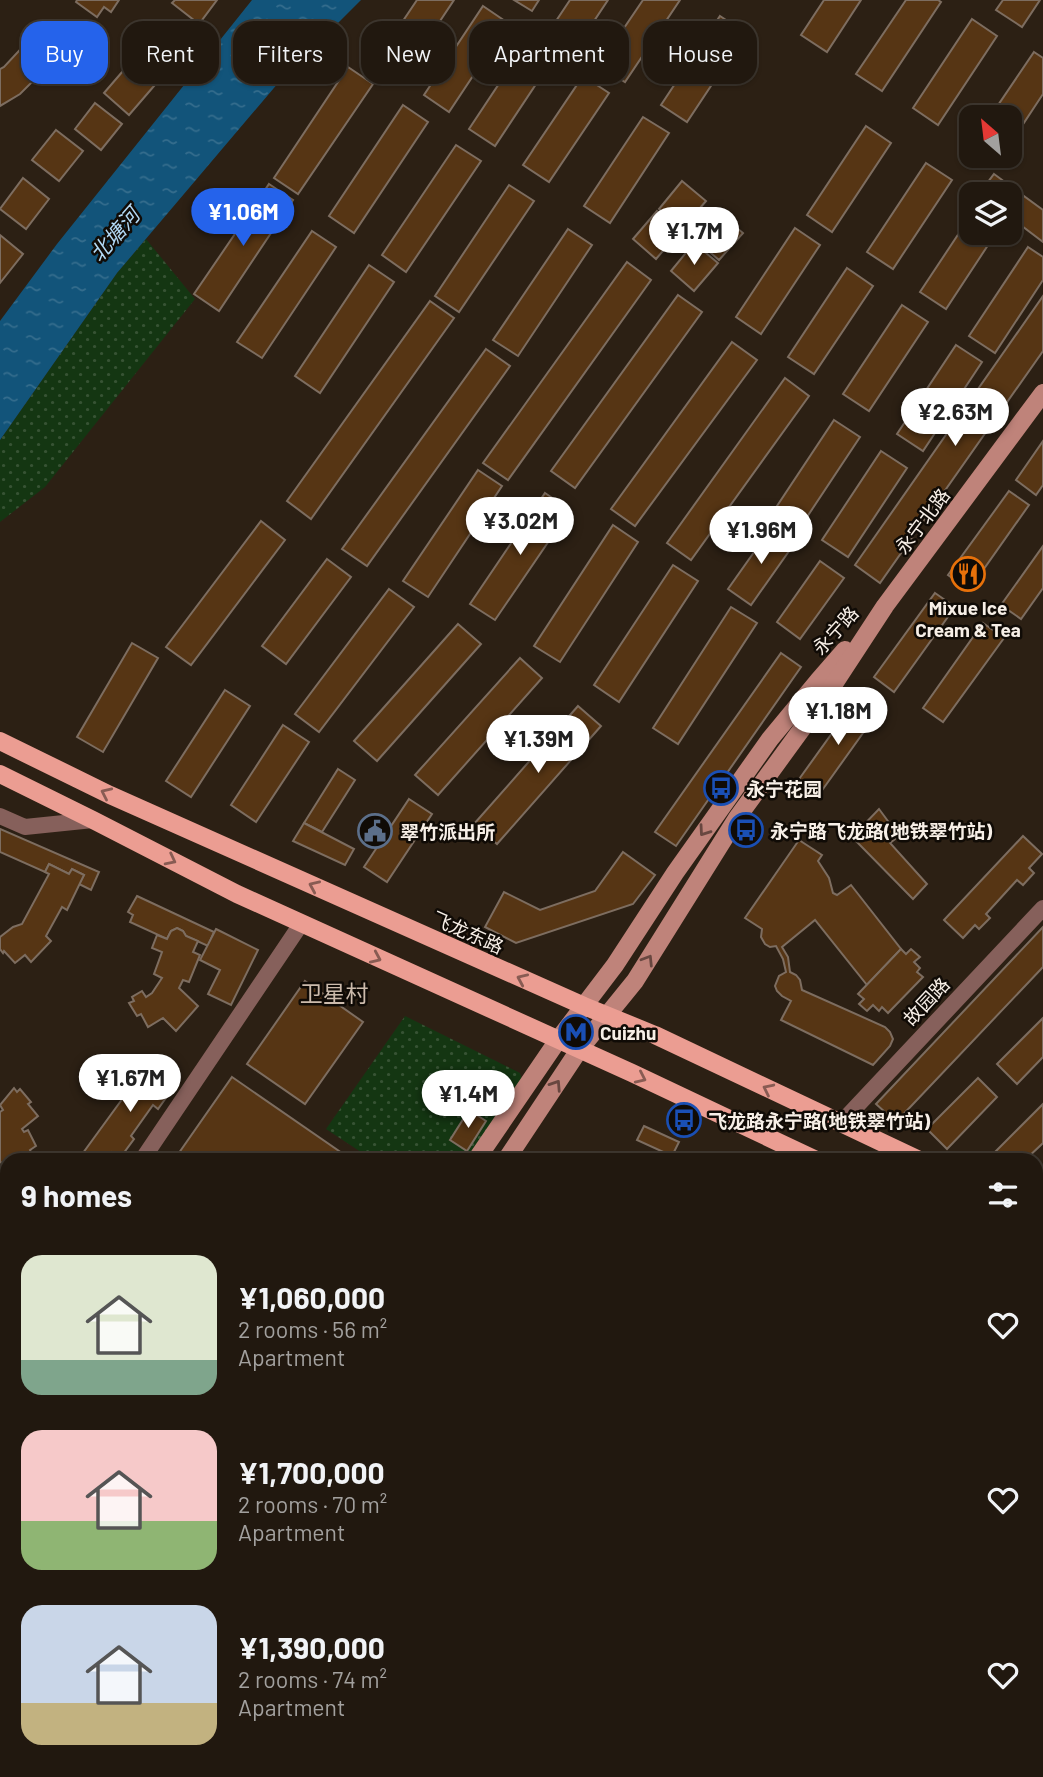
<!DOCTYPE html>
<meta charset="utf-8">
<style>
body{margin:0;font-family:Barlow,"Noto Sans SC",sans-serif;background:#2d251d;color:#f1f3f6;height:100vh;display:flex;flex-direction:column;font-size:26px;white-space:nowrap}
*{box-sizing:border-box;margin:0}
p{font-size:23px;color:#a2a09e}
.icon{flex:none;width:38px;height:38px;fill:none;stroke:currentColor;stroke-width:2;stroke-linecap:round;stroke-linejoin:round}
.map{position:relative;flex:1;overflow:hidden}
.details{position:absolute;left:0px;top:1153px;width:1043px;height:625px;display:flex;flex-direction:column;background:#21180f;border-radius:21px 21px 0 0;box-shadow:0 2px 5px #0004,0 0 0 2px #3e372f}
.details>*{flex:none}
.banner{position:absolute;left:21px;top:21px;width:1001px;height:63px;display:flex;gap:14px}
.needle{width:46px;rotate:332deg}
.buttons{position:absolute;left:959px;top:105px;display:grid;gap:14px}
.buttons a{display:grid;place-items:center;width:63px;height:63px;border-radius:14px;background:#21180f;box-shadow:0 2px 5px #0004,0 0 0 2px #3e372f;font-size:35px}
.price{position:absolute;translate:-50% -60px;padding:0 16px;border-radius:24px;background:#fff;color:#222;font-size:23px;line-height:46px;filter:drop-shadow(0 2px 4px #0008)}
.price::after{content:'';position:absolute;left:50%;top:42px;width:21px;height:16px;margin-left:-10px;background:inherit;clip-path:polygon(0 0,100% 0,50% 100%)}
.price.active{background:#2563eb;color:#fff}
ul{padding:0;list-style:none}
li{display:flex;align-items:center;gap:21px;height:175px;padding:0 21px}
li span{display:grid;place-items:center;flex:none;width:196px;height:140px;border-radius:21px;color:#555}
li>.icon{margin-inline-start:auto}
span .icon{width:84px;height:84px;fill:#fffc;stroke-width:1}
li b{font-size:30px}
h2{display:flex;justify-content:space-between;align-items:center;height:84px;padding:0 21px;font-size:30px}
.chip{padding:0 24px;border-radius:21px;background:#21180f;box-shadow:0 2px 5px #0004,0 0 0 2px #3e372f;font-size:24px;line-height:63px}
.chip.active{background:#2563eb;color:#fff}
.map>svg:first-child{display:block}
.education{fill:#2b2737}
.park{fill:url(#park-dots)}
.water{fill:url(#water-ripples)}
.building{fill:#563514;stroke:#7d6d60;stroke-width:2}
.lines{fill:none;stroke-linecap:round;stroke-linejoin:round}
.street{stroke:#86605b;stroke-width:16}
.secondary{stroke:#bf837a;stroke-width:18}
.primary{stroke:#eb9d92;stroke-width:18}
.oneway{stroke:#885b53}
.oneway2{stroke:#684740}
.labels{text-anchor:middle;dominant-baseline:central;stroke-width:5;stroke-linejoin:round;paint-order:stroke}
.street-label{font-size:19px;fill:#f7efe7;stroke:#100b06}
.poi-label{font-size:19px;font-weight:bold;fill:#f7efe7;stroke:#100b06;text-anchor:start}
.water-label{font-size:21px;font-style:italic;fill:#b3daf6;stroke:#100b06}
.quarter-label{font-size:23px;fill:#ccbbac;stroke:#100b06}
</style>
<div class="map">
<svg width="1043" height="1777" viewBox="0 0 1043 1777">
<defs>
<pattern id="park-dots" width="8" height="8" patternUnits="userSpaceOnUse" patternTransform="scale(1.75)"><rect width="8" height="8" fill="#143612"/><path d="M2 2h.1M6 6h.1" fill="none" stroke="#375334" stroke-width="1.8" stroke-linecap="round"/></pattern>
<pattern id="water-ripples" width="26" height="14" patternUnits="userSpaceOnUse" patternTransform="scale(1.75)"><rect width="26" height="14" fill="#12547a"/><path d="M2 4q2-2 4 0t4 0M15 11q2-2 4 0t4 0" fill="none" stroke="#356d8d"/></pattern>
</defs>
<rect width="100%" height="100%" fill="#2c2014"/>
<path class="education" d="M1043 1441V1777H1024L1014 1771H1036V1450Z"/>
<g class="park">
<path d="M146 239 195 299 45 487 0 522V440L117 273Z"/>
<path d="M405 1016 520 1073 523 1083 467 1160H373L326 1129Z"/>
<path d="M1036 1295 1043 1299V1398L1036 1387Z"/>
</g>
<path class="water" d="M252 0H361L279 82 117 273 0 440V321L57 244Z"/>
<g class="building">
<path d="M77 0H119L111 12 104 7 97 17 76 2Z"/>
<path d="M175 0H217L199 24 172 3Z"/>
<path d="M417 0H454L398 84 372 67Z"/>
<path d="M514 0H539L532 11Z"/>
<path d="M570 0H608L576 48 550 30Z"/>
<path d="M643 0H680L625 82 599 65Z"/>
<path d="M824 0H861L827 52 801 35Z"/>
<path d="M906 0H938L941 2 882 91 856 74Z"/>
<path d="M1003 0H1040L1022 27 996 10Z"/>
<path d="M483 6 508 23 449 112 424 95Z"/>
<path d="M720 16 746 33 687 122 661 105Z"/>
<path d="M972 19 997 36 938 125 913 108Z"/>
<path d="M163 21 189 42 166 72 139 51Z"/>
<path d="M43 25 53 30 57 41 65 49 20 94 0 106V69L4 67Z"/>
<path d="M528 40 554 57 495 146 469 129Z"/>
<path d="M1034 52 1043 58V94L1010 144V117H990Z"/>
<path d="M129 64 154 86 129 115 104 93Z"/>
<path d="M348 67 373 84 298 194 274 178Z"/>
<path d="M583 76 609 93 549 182 523 165Z"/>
<path d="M95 103 122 124 101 150 75 129Z"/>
<path d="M403 105 428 122 354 233 329 216Z"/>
<path d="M643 117 669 133 610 223 584 206Z"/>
<path d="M866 126 891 143 832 232 807 215Z"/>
<path d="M56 130 83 151 59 181 32 160Z"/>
<path d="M456 145 481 161 406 272 382 255Z"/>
<path d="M926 163 952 180 893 269 867 252Z"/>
<path d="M994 174 1043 210V242L1010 217V194H979Z"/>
<path d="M23 178 49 199 26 229 0 209Z"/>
<path d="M682 181 706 201 682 229 659 209Z"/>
<path d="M269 184 293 200 219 311 194 294Z"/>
<path d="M509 185 534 201 459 312 435 296Z"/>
<path d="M657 211 680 231 656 259 633 239Z"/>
<path d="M719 213 743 233 719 260 696 240Z"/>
<path d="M971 215V233H996L946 309 920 292Z"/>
<path d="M795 228 820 245 761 334 736 317Z"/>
<path d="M568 229 592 245 518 356 493 340Z"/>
<path d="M312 231 336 247 262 358 237 342Z"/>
<path d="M0 235 23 254 0 283Z"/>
<path d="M694 243 718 263 694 291 671 271Z"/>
<path d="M1028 247 1043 257V280L995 353 969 336Z"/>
<path d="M627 262 651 280 508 480 483 463Z"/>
<path d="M369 265 394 282 320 393 295 376Z"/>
<path d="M847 268 873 286 814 374 788 357Z"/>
<path d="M678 295 702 312 575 488 551 471Z"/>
<path d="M1043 296V351L880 583 855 565Z"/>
<path d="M430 301 454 318 311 519 287 501Z"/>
<path d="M902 305 928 322 869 411 843 394Z"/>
<path d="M732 342 757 360 635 526 611 509Z"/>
<path d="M956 345 982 362 923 451 897 434Z"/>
<path d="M486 349 510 366 367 566 342 549Z"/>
<path d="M785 378 809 396 691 560 667 543Z"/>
<path d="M834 420 860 437 801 526 775 509Z"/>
<path d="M1043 441V485L1036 495 1016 480Z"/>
<path d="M881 451 907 468 848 557 822 540Z"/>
<path d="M478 470 502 486 428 597 403 581Z"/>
<path d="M1009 491 1029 505 969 590 948 575Z"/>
<path d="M545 493 570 510 495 620 470 604Z"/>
<path d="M261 521 285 540 191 665 166 647Z"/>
<path d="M613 525 638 542 560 662 534 646Z"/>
<path d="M771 528 794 544 751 605 728 589Z"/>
<path d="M1043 546V588L1021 619 1001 605Z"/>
<path d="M327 559 351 577 286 664 262 646Z"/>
<path d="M820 561 844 578 800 639 777 622Z"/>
<path d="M673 565 698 581 619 702 594 685Z"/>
<path d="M389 589 414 607 319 732 295 714Z"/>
<path d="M935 593 955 607 894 692 874 677Z"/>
<path d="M731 607 757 623 678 744 653 728Z"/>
<path d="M983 623 1004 638 943 722 923 708Z"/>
<path d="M458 624 481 644 377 761 354 741Z"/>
<path d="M132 643 158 658 103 752 77 737Z"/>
<path d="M781 653 801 667 676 846 655 832Z"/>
<path d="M520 658 542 678 438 795 415 775Z"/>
<path d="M225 690 250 706 191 797 166 781Z"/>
<path d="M858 697 878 712 818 796 797 782Z"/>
<path d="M578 706 601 726 497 844 474 824Z"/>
<path d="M283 725 309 742 256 822 231 805Z"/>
<path d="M338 769 355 780 322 832 304 823Z"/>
<path d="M409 799 432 814 387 882 364 867Z"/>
<path d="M879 809 899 836 890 843 927 884 913 899 852 837Z"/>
<path d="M304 823 354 849 345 865 293 841Z"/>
<path d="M0 829 99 872 91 890 79 884 84 875 72 869 69 874 49 864 45 872 0 852Z"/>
<path d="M1023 836 1042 854 1029 868 1034 873 1023 885 1017 880 986 914 990 918 979 929 975 925 963 938 944 920Z"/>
<path d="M799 840 822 855 818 861 829 878 833 893 837 895 851 885 901 949 867 985 815 920 782 947 788 957 790 972 796 975 800 980 802 990 885 1027 890 1032 893 1039 890 1046 873 1065 781 1020 791 1001 782 996 777 991 775 986 779 976 786 972 783 959 776 946 770 947 765 944 761 937 762 929 745 918Z"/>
<path d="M623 852 655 875 633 904 516 943 485 927 504 892 540 910 595 891Z"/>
<path d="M49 864 69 874 72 869 84 875 67 910 62 907 46 936 51 941 31 962 25 955 15 963 4 951 3 953 0 949V937L13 927 22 924 49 874 45 872Z"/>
<path d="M137 896 214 932 208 946 186 936 183 931 177 928 171 931 167 939 130 922 133 915 128 912Z"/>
<path d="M1043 927V967L896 1122 876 1104Z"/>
<path d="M177 928 183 931 186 936 198 941 193 952 200 955 189 982 183 980 179 988 198 1006 176 1031 163 1018 148 1027 141 1014 137 1016 129 1003 134 1001 132 997 142 991 146 997 152 993 162 978 154 974 162 952 152 948 157 935 167 939 171 931Z"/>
<path d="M216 929 258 950 231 1005 208 994 220 970 200 960Z"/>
<path d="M901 949 906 954 911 949 920 957 914 962 920 968 917 972 923 977 888 1013 882 1007 879 1011 873 1005 867 1011 859 1004 864 999 858 994Z"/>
<path d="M305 981 363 1022 305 1104 247 1064Z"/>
<path d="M1043 1018V1057L1017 1084 997 1064Z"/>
<path d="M150 1061H155L160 1064 161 1069 175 1079 167 1091 164 1088 162 1091 168 1095 158 1109 153 1105 131 1136 134 1139 120 1158 112 1152 107 1158 110 1160H88L84 1158 83 1153Z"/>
<path d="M232 1077 352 1160H174Z"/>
<path d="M978 1078 997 1097 947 1149 927 1129Z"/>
<path d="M14 1088 17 1092 20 1089 31 1102 28 1104 38 1116 22 1129 24 1132 28 1130 36 1146 30 1150 31 1152 15 1160H7L2 1164 0 1161V1112L3 1110 0 1105Z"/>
<path d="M1043 1104V1143L1025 1160H987Z"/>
<path d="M469 1110 486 1121 467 1151 450 1140Z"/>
<path d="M644 1126 679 1142 672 1156 637 1140Z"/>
<path d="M7 1248V1285L0 1287V1251Z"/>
<path d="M7 1510V1557L0 1562V1514Z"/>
<path d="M1036 1520 1043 1541V1598L1036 1600Z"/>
<path d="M1043 1598V1667L1036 1645V1600Z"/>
<path d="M1043 1680V1771L1036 1766V1685L1039 1681Z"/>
</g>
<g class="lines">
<g class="street">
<path d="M0 816 25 827 93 820"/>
<path d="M840 1124 1043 908"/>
<path d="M142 1160 301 924"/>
<path d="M0 1360 7 1365"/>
<path d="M971 1771 980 1777"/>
</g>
<g class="secondary">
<path d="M476 1160 558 1040 615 965 675 873 770 739 818 681 845 650"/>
<path d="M506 1160 579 1050 635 981 737 818 828 693 885 606 1043 393"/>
<path d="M0 1693 7 1688"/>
<path d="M0 1715 7 1709"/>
</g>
<g class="primary">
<path d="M0 741 110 795 584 1006 655 1035 919 1160"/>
<path d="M0 774 93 820 237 894 632 1073 816 1160"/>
<path d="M1036 1215 1043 1218"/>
<path d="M1036 1264 1043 1267"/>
</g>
</g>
<defs><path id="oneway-chevron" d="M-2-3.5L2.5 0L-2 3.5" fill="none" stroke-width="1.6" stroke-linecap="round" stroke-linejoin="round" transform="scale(1.75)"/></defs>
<g class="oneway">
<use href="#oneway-chevron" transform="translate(106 793) rotate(-155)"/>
<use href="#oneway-chevron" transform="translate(171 860) rotate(27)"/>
<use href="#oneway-chevron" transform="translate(314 886) rotate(-156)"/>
<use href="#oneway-chevron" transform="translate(376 958) rotate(24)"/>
<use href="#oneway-chevron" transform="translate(522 979) rotate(-156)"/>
<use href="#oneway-chevron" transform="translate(641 1078) rotate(25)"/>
<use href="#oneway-chevron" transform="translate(768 1089) rotate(-154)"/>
</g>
<g class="oneway2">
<use href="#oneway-chevron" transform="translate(704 831) rotate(125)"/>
<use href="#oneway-chevron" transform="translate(648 960) rotate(-58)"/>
<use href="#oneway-chevron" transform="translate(556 1085) rotate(-57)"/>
</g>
<defs>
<g id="restaurant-ring" transform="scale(1.75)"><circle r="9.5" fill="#100b06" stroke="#e8710a" stroke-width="1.5"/><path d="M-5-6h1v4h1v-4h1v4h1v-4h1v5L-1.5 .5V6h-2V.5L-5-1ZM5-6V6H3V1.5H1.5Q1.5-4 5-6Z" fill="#e8710a"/></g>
<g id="bus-ring" transform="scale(1.75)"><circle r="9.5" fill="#100b06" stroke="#1a4fb4" stroke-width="1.5"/><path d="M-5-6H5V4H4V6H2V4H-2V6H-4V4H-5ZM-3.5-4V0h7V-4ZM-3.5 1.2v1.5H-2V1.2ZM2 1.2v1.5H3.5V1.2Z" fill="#1a4fb4"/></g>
<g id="civic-ring" transform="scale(1.75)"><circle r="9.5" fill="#100b06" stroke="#5c6f8a" stroke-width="1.5"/><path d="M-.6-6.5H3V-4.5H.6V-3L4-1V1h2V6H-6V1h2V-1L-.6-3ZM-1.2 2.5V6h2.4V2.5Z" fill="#5c6f8a"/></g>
<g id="metro-ring" transform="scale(1.75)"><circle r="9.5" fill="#100b06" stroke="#1a4fb4" stroke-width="1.5"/><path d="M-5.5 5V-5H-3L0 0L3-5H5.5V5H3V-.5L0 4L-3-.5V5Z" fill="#1a4fb4"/></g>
</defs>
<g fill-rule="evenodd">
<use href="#restaurant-ring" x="968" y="574"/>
<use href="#bus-ring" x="721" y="788"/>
<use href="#bus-ring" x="746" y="830"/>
<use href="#civic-ring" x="375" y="831"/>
<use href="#metro-ring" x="576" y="1032"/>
<use href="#bus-ring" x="684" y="1120"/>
</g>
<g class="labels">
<g class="street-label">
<text transform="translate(922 521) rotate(-53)">永宁北路</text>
<text transform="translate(835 630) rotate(-48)">永宁路</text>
<text transform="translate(468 932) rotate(24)">飞龙东路</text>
<text transform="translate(926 1001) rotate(-47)">故园路</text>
</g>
<g class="poi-label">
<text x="968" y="607" text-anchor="middle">Mixue Ice<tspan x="968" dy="22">Cream &amp; Tea</tspan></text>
<text x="746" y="788">永宁花园</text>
<text x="770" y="830">永宁路飞龙路(地铁翠竹站)</text>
<text x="400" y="831">翠竹派出所</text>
<text x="600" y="1032">Cuizhu</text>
<text x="708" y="1120">飞龙路永宁路(地铁翠竹站)</text>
</g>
<g class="water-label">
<text transform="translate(114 234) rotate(-49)">北塘河</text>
</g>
<g class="quarter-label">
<text x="334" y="993">卫星村</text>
</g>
</g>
</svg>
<div class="buttons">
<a><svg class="needle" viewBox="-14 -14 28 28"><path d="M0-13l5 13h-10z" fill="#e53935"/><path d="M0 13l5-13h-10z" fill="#a2a09e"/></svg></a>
<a><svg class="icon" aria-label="layers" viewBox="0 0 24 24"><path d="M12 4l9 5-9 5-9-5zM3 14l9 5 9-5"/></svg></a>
</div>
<b class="price active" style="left:243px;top:248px">¥1.06M</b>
<b class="price" style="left:694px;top:267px">¥1.7M</b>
<b class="price" style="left:955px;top:448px">¥2.63M</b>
<b class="price" style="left:520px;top:557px">¥3.02M</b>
<b class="price" style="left:761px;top:566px">¥1.96M</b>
<b class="price" style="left:838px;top:747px">¥1.18M</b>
<b class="price" style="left:538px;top:775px">¥1.39M</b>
<b class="price" style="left:130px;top:1114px">¥1.67M</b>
<b class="price" style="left:468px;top:1130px">¥1.4M</b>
<div class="banner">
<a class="chip active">Buy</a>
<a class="chip">Rent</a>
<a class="chip">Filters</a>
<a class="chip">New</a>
<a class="chip">Apartment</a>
<a class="chip">House</a>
</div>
<section class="details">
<h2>9 homes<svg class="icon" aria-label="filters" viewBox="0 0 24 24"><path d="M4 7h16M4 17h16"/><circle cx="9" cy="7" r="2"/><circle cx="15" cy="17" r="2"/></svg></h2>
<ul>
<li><span style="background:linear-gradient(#dfe7d0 75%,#7fa58c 0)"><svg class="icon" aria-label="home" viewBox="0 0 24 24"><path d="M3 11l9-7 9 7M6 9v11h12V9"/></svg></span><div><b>¥1,060,000</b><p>2 rooms · 56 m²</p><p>Apartment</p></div><svg class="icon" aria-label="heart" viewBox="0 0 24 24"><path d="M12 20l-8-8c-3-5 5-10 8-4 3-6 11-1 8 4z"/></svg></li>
<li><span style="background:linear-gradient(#f6c9c9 65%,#8fb573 0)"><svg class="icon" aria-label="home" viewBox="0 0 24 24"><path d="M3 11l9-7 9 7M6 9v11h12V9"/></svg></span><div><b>¥1,700,000</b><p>2 rooms · 70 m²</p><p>Apartment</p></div><svg class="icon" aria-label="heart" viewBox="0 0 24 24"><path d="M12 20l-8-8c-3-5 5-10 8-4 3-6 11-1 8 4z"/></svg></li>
<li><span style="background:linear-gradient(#c9d6e8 70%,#c2b280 0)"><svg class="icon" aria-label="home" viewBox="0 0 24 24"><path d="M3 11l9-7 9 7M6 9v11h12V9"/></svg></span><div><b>¥1,390,000</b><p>2 rooms · 74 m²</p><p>Apartment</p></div><svg class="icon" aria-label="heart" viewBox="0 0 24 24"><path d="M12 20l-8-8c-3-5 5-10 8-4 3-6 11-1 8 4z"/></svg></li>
</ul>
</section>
</div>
